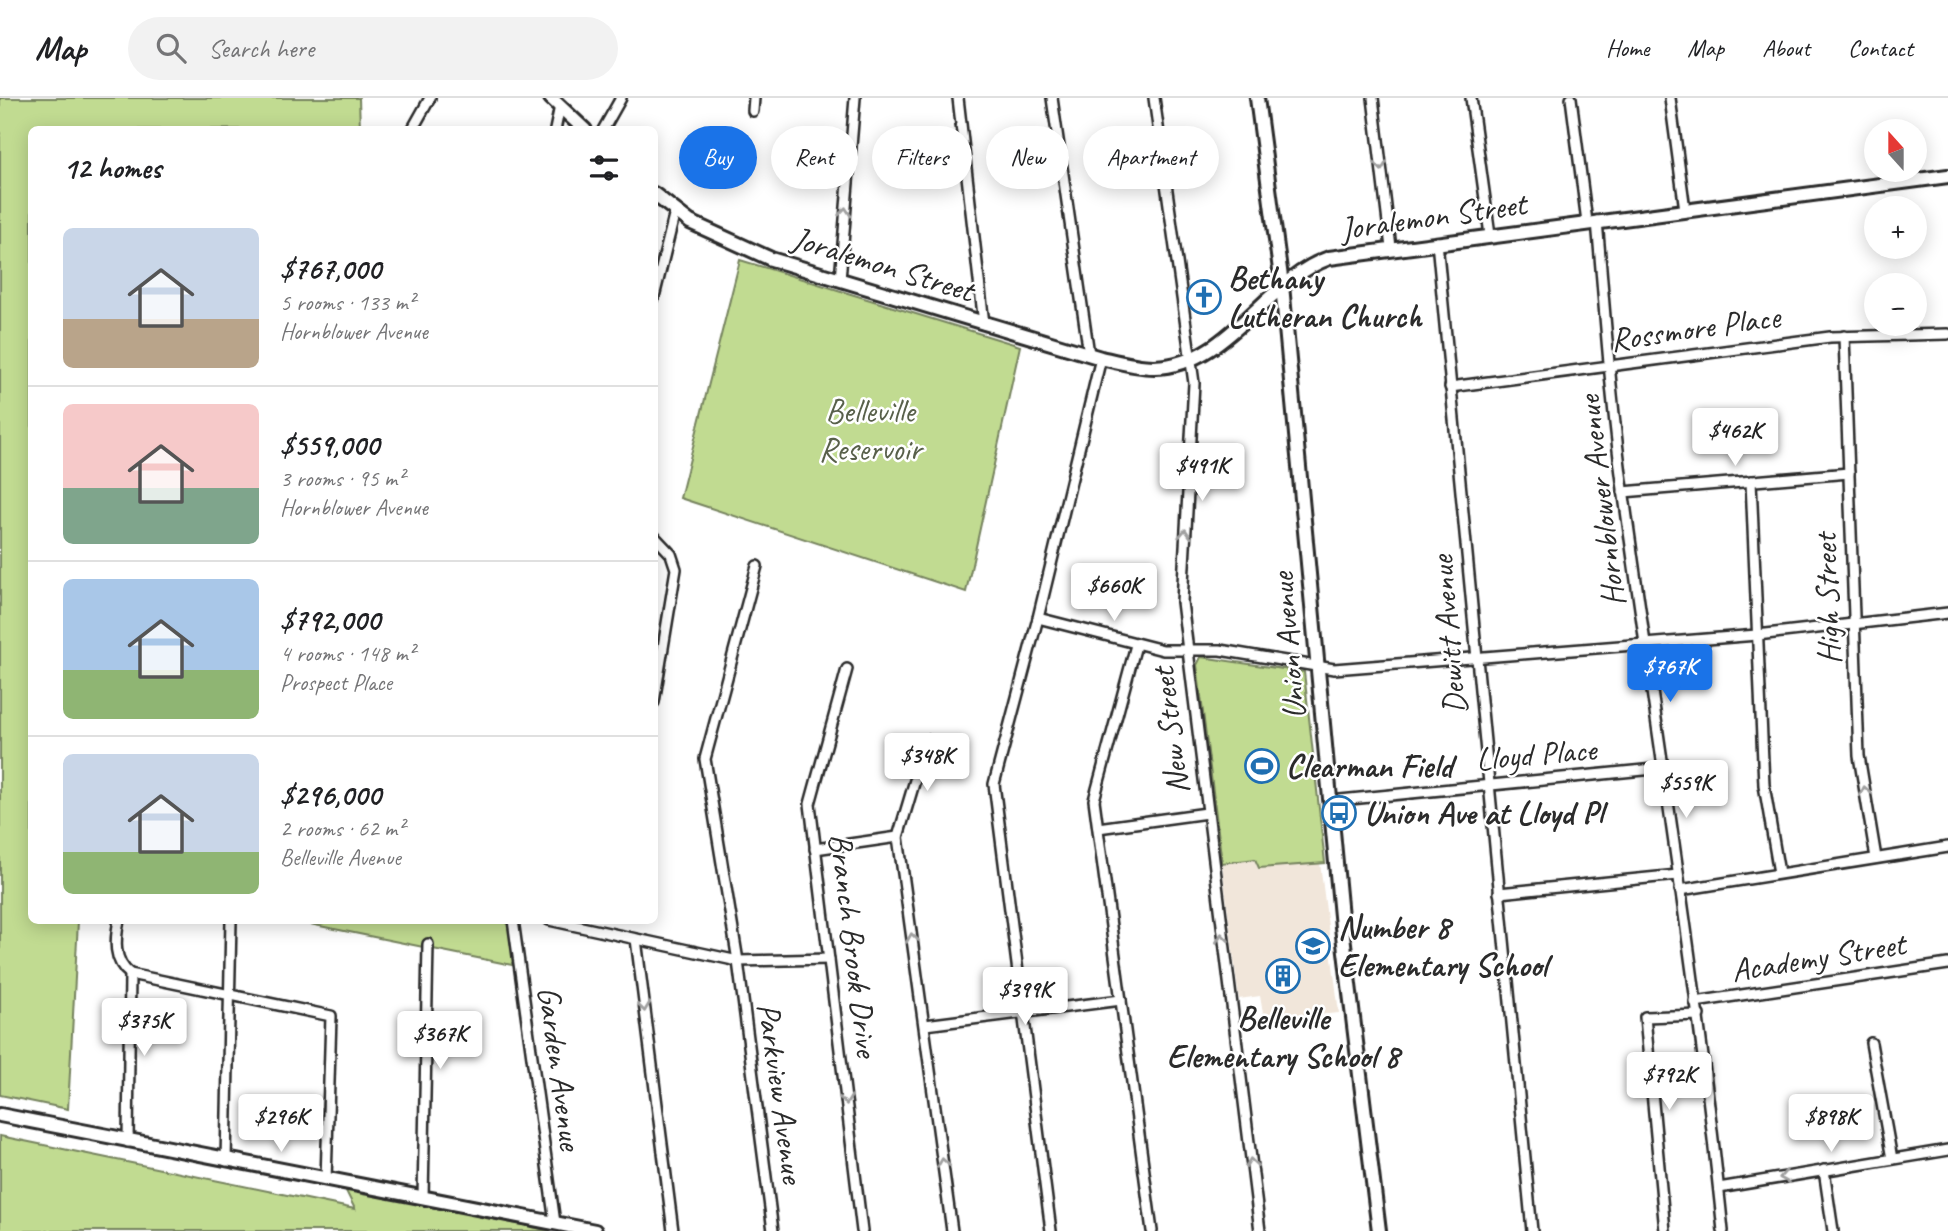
<!DOCTYPE html>
<meta charset="utf-8">
<style>
body{margin:0;font-family:Caveat,sans-serif;background:#f2f2f2;color:#202124;height:100vh;display:flex;flex-direction:column;font-size:26px;white-space:nowrap}
*{box-sizing:border-box;margin:0}
p{font-size:23px;color:#757577}
.icon{flex:none;width:38px;height:38px;fill:none;stroke:currentColor;stroke-width:2;stroke-linecap:round;stroke-linejoin:round}
.map{position:relative;flex:1;overflow:hidden}
.panel{position:absolute;left:28px;top:28px;width:630px;height:798px;display:flex;flex-direction:column;background:#fff;border-radius:10px;box-shadow:0 4px 18px #0003}
.panel>*{flex:none}
.hud{position:absolute;left:679px;top:28px;width:665px;height:63px;display:flex;gap:14px}
.needle{width:46px;rotate:339deg}
.buttons{position:absolute;left:1864px;top:21px;display:grid;gap:14px}
.buttons a{display:grid;place-items:center;width:63px;height:63px;border-radius:50%;background:#fff;box-shadow:0 4px 18px #0003;font-size:35px}
.price{position:absolute;translate:-50% -60px;padding:0 16px;border-radius:7px;background:#fff;color:#222;font-size:23px;line-height:46px;filter:drop-shadow(0 2px 4px #0008)}
.price::after{content:'';position:absolute;left:50%;top:42px;width:21px;height:16px;margin-left:-10px;background:inherit;clip-path:polygon(0 0,100% 0,50% 100%)}
.price.on{background:#1a73e8;color:#fff}
ul{padding:0;list-style:none}
li{display:flex;align-items:center;gap:21px;height:175px;padding:0 35px}
li+li{border-top:2px solid #e0e0e0}
li span{display:grid;place-items:center;flex:none;width:196px;height:140px;border-radius:10px;color:#555}
li>.icon{margin-inline-start:auto}
span .icon{width:84px;height:84px;fill:#fffc;stroke-width:1}
li b{font-size:30px}
h2{display:flex;justify-content:space-between;align-items:center;height:84px;padding:0 35px;font-size:30px}
.chip{padding:0 24px;border-radius:32px;background:#fff;box-shadow:0 4px 18px #0003;font-size:24px;line-height:63px}
.chip.on{background:#1a73e8;color:#fff}
header{display:flex;align-items:center;gap:42px;box-sizing:border-box;height:98px;padding:0 35px;background:#fff;border-bottom:2px solid #e0e0e0}
header strong{font-size:33px}
nav{display:flex;gap:38px;margin-inline-start:auto;font-size:24px}
.search{width:490px;height:63px;background:#f2f2f2;display:flex;align-items:center;gap:18px;box-sizing:border-box;padding:0 24px;border-radius:38px;color:#757577;font-size:26px}
.map>svg:first-child{display:block}
.built{fill:#f1e6da}
.green{fill:#c1db91;stroke:#76835e;stroke-width:2}
.lines{fill:none;stroke-linecap:round;stroke-linejoin:round}
.minor-casing{stroke:#2b2b2b;stroke-width:14}
.tertiary-casing{stroke:#2b2b2b;stroke-width:18}
.secondary-casing{stroke:#2b2b2b;stroke-width:18}
.minor{stroke:#fff;stroke-width:9}
.tertiary{stroke:#fff;stroke-width:12}
.secondary{stroke:#fff;stroke-width:12}
.oneway{stroke:#a0a0a0}
.labels{text-anchor:middle;dominant-baseline:central;stroke-width:5;stroke-linejoin:round;paint-order:stroke}
.street-label{font-size:33px;fill:#2b2b2b;stroke:#fff}
.poi-label{font-size:33px;font-weight:bold;fill:#2b2b2b;stroke:#fff;text-anchor:start}
.park-label{font-size:33px;fill:#58604a;stroke:#fff}
</style>
<header>
<strong>Map</strong>
<div class="search"><svg class="icon" aria-label="search" viewBox="0 0 24 24"><circle cx="10" cy="10" r="6"/><path d="M15 15l6 6"/></svg>Search here</div>
<nav><a>Home</a><a>Map</a><a>About</a><a>Contact</a></nav>
</header>
<div class="map">
<svg width="1948" height="1133" viewBox="0 0 1948 1133">
<rect width="100%" height="100%" fill="#fff"/>
<filter id="ink" filterUnits="userSpaceOnUse"><feTurbulence type="fractalNoise" baseFrequency=".0143" numOctaves="2"/><feDisplacementMap in="SourceGraphic" scale="14" xChannelSelector="R" yChannelSelector="G"/><feConvolveMatrix kernelMatrix="1 2 1 2 8 2 1 2 1" color-interpolation-filters="sRGB"/></filter>
<g filter="url(#ink)">
<path class="built" d="M1255 761 1259 769 1320 765 1339 915 1264 922 1260 898 1239 901 1222 766Z"/>
<g class="green">
<path d="M0 0H359L360 31 32 32V822L78 823 68 1011 0 997Z"/>
<path d="M740 162 1020 248 966 494 680 400Z"/>
<path d="M1201 559 1304 574 1325 765 1259 770 1255 761 1222 765 1197 567Z"/>
<path d="M295 823H517L523 867 512 865V867Z"/>
<path d="M0 1038 355 1111 345 1091 552 1133H0Z"/>
</g>
<g class="lines">
<g class="minor-casing">
<g id="minor">
<path d="M958 0 984 226"/>
<path d="M1052 0 1089 256"/>
<path d="M1154 0 1194 285 1182 504 1260 1133"/>
<path d="M1373 0 1391 150"/>
<path d="M1471 0 1490 137"/>
<path d="M1571 0 1587 124"/>
<path d="M1670 0 1685 112"/>
<path d="M753 13 754 0"/>
<path d="M412 32 430 0"/>
<path d="M555 32 560 8"/>
<path d="M603 32 621 0"/>
<path d="M1597 123C1605 215 1611 307 1624 398 1658 643 1698 887 1723 1133"/>
<path d="M1437 144 1532 1133"/>
<path d="M840 182 855 0"/>
<path d="M654 199 675 114"/>
<path d="M1844 238 1859 658 1876 760"/>
<path d="M1450 289 1830 239 1948 236"/>
<path d="M1751 383 1764 687 1779 775"/>
<path d="M1623 394 1849 375"/>
<path d="M654 438 671 456 676 471 654 604"/>
<path d="M757 468 705 661 738 863 773 1133"/>
<path d="M1038 520 1163 552H1220L1334 571 1757 537 1948 515"/>
<path d="M1136 547 1094 702 1152 1133"/>
<path d="M847 571 810 706 862 1133"/>
<path d="M927 642 898 739 952 1133"/>
<path d="M1330 703 1664 670"/>
<path d="M1098 730 1207 715"/>
<path d="M815 751 898 739"/>
<path d="M1680 792 1948 749"/>
<path d="M1499 795 1678 777"/>
<path d="M119 822C115 842 113 863 130 876"/>
<path d="M513 822 555 1125"/>
<path d="M549 822 738 863 829 861"/>
<path d="M636 841 673 1133"/>
<path d="M130 876 331 918 326 1082"/>
<path d="M1695 904 1948 866"/>
<path d="M925 927 1121 902"/>
<path d="M1871 945 1892 1061"/>
<path d="M128 1044 130 876"/>
<path d="M226 1063 231 822"/>
<path d="M1824 1072 1833 1133"/>
<path d="M1719 1090 1948 1052"/>
<path d="M423 1100 428 846"/>
<path d="M1051 1133 994 686 1038 520 1101 260"/>
<path d="M1665 1133 1645 919 1699 917"/>
</g>
</g>
<g class="tertiary-casing">
<g id="tertiary">
<path d="M551 0 585 32"/>
<path d="M1257 0 1282 187 1342 829 1379 1133"/>
<path d="M654 96 690 124 771 161 1101 260C1118 264 1136 269 1154 269 1228 268 1264 183 1329 160L1948 78"/>
</g>
</g>
<g class="secondary-casing">
<path id="secondary" d="M0 1017 595 1133"/>
</g>
<use href="#minor" class="minor"/>
<use href="#tertiary" class="tertiary"/>
<use href="#secondary" class="secondary"/>
</g>
<defs><path id="oneway-chevron" d="M-2-3.5L2.5 0L-2 3.5" fill="none" stroke-width="1.6" stroke-linecap="round" stroke-linejoin="round" transform="scale(1.75)"/></defs>
<g class="oneway">
<use href="#oneway-chevron" transform="translate(1381 68) rotate(83)"/>
<use href="#oneway-chevron" transform="translate(845 114) rotate(-85)"/>
<use href="#oneway-chevron" transform="translate(1185 436) rotate(-87)"/>
<use href="#oneway-chevron" transform="translate(1865 693) rotate(-100)"/>
<use href="#oneway-chevron" transform="translate(912 840) rotate(-98)"/>
<use href="#oneway-chevron" transform="translate(1222 840) rotate(-97)"/>
<use href="#oneway-chevron" transform="translate(644 909) rotate(83)"/>
<use href="#oneway-chevron" transform="translate(846 1002) rotate(83)"/>
<use href="#oneway-chevron" transform="translate(943 1065) rotate(-98)"/>
<use href="#oneway-chevron" transform="translate(1251 1065) rotate(-98)"/>
<use href="#oneway-chevron" transform="translate(1784 1079) rotate(170)"/>
</g>
</g>
<defs>
<g id="church-ring" transform="scale(1.75)"><circle r="9.5" fill="#fff" stroke="#1f6fb2" stroke-width="1.5"/><path d="M-1.2-6h2.4v3.5h3.3v2.4h-3.3V6h-2.4V-.1h-3.3v-2.4h3.3Z" fill="#1f6fb2"/></g>
<g id="stadium-ring" transform="scale(1.75)"><circle r="9.5" fill="#fff" stroke="#1f6fb2" stroke-width="1.5"/><path d="M0-5a6.5 5 0 1 0 0 10a6.5 5 0 1 0 0-10ZM-3.5-1.8h7v3.6h-7Z" fill="#1f6fb2"/></g>
<g id="bus-ring" transform="scale(1.75)"><circle r="9.5" fill="#fff" stroke="#1f6fb2" stroke-width="1.5"/><path d="M-5-6H5V4H4V6H2V4H-2V6H-4V4H-5ZM-3.5-4V0h7V-4ZM-3.5 1.2v1.5H-2V1.2ZM2 1.2v1.5H3.5V1.2Z" fill="#1f6fb2"/></g>
<g id="school-ring" transform="scale(1.75)"><circle r="9.5" fill="#fff" stroke="#1f6fb2" stroke-width="1.5"/><path d="M0-5L7-2L0 1L-7-2ZM-4 1L0 2.5L4 1V4Q0 6-4 4Z" fill="#1f6fb2"/></g>
<g id="building-ring" transform="scale(1.75)"><circle r="9.5" fill="#fff" stroke="#1f6fb2" stroke-width="1.5"/><path d="M-4-6H4V6H1V3H-1V6H-4ZM-2.5-4.3h1.7v1.8h-1.7ZM.8-4.3h1.7v1.8H.8ZM-2.5-1h1.7V.8h-1.7ZM.8-1h1.7V.8H.8Z" fill="#1f6fb2"/></g>
</defs>
<g fill-rule="evenodd">
<use href="#church-ring" x="1204" y="199"/>
<use href="#stadium-ring" x="1262" y="668"/>
<use href="#bus-ring" x="1339" y="715"/>
<use href="#school-ring" x="1313" y="848"/>
<use href="#building-ring" x="1283" y="878"/>
</g>
<g class="labels">
<g class="street-label">
<text transform="translate(1433 118) rotate(-8)">Joralemon Street</text>
<text transform="translate(883 166) rotate(17)">Joralemon Street</text>
<text transform="translate(1695 230) rotate(-8)">Rossmore Place</text>
<text transform="translate(1601 403) rotate(-97)">Hornblower Avenue</text>
<text transform="translate(1827 501) rotate(-92)">High Street</text>
<text transform="translate(1448 537) rotate(-95)">Dewitt Avenue</text>
<text transform="translate(1288 548) rotate(-95)">Union Avenue</text>
<text transform="translate(1170 633) rotate(-97)">New Street</text>
<text transform="translate(1536 656) rotate(-5)">Lloyd Place</text>
<text transform="translate(854 847) rotate(83)">Branch Brook Drive</text>
<text transform="translate(1818 859) rotate(-9)">Academy Street</text>
<text transform="translate(560 970) rotate(82)">Garden Avenue</text>
<text transform="translate(781 995) rotate(82)">Parkview Avenue</text>
</g>
<g class="poi-label">
<text x="1228" y="180">Bethany<tspan x="1228" dy="38">Lutheran Church</tspan></text>
<text x="1286" y="668">Clearman Field</text>
<text x="1364" y="715">Union Ave at Lloyd Pl</text>
<text x="1338" y="829">Number 8<tspan x="1338" dy="38">Elementary School</tspan></text>
<text x="1283" y="920" text-anchor="middle">Belleville<tspan x="1283" dy="38">Elementary School 8</tspan></text>
</g>
<g class="park-label">
<text x="870" y="313">Belleville<tspan x="870" dy="38">Reservoir</tspan></text>
</g>
</g>
</svg>
<div class="buttons">
<a><svg class="needle" viewBox="-14 -14 28 28"><path d="M0-13l5 13h-10z" fill="#e53935"/><path d="M0 13l5-13h-10z" fill="#757577"/></svg></a>
<a>+</a>
<a>−</a>
</div>
<b class="price" style="left:1735px;top:370px">$462K</b>
<b class="price" style="left:1202px;top:405px">$491K</b>
<b class="price" style="left:1114px;top:525px">$660K</b>
<b class="price on" style="left:1670px;top:606px">$767K</b>
<b class="price" style="left:927px;top:695px">$348K</b>
<b class="price" style="left:1686px;top:722px">$559K</b>
<b class="price" style="left:1025px;top:929px">$399K</b>
<b class="price" style="left:144px;top:960px">$375K</b>
<b class="price" style="left:440px;top:973px">$367K</b>
<b class="price" style="left:1669px;top:1014px">$792K</b>
<b class="price" style="left:281px;top:1056px">$296K</b>
<b class="price" style="left:1831px;top:1056px">$898K</b>
<div class="hud">
<a class="chip on">Buy</a>
<a class="chip">Rent</a>
<a class="chip">Filters</a>
<a class="chip">New</a>
<a class="chip">Apartment</a>
</div>
<section class="panel">
<h2>12 homes<svg class="icon" aria-label="filters" viewBox="0 0 24 24"><path d="M4 7h16M4 17h16"/><circle cx="9" cy="7" r="2"/><circle cx="15" cy="17" r="2"/></svg></h2>
<ul>
<li><span style="background:linear-gradient(#c9d6e8 65%,#b9a48a 0)"><svg class="icon" aria-label="home" viewBox="0 0 24 24"><path d="M3 11l9-7 9 7M6 9v11h12V9"/></svg></span><div><b>$767,000</b><p>5 rooms · 133 m²</p><p>Hornblower Avenue</p></div></li>
<li><span style="background:linear-gradient(#f6c9c9 60%,#7fa58c 0)"><svg class="icon" aria-label="home" viewBox="0 0 24 24"><path d="M3 11l9-7 9 7M6 9v11h12V9"/></svg></span><div><b>$559,000</b><p>3 rooms · 95 m²</p><p>Hornblower Avenue</p></div></li>
<li><span style="background:linear-gradient(#a9c7e8 65%,#8fb573 0)"><svg class="icon" aria-label="home" viewBox="0 0 24 24"><path d="M3 11l9-7 9 7M6 9v11h12V9"/></svg></span><div><b>$792,000</b><p>4 rooms · 148 m²</p><p>Prospect Place</p></div></li>
<li><span style="background:linear-gradient(#c9d6e8 70%,#8fb573 0)"><svg class="icon" aria-label="home" viewBox="0 0 24 24"><path d="M3 11l9-7 9 7M6 9v11h12V9"/></svg></span><div><b>$296,000</b><p>2 rooms · 62 m²</p><p>Belleville Avenue</p></div></li>
</ul>
</section>
</div>
